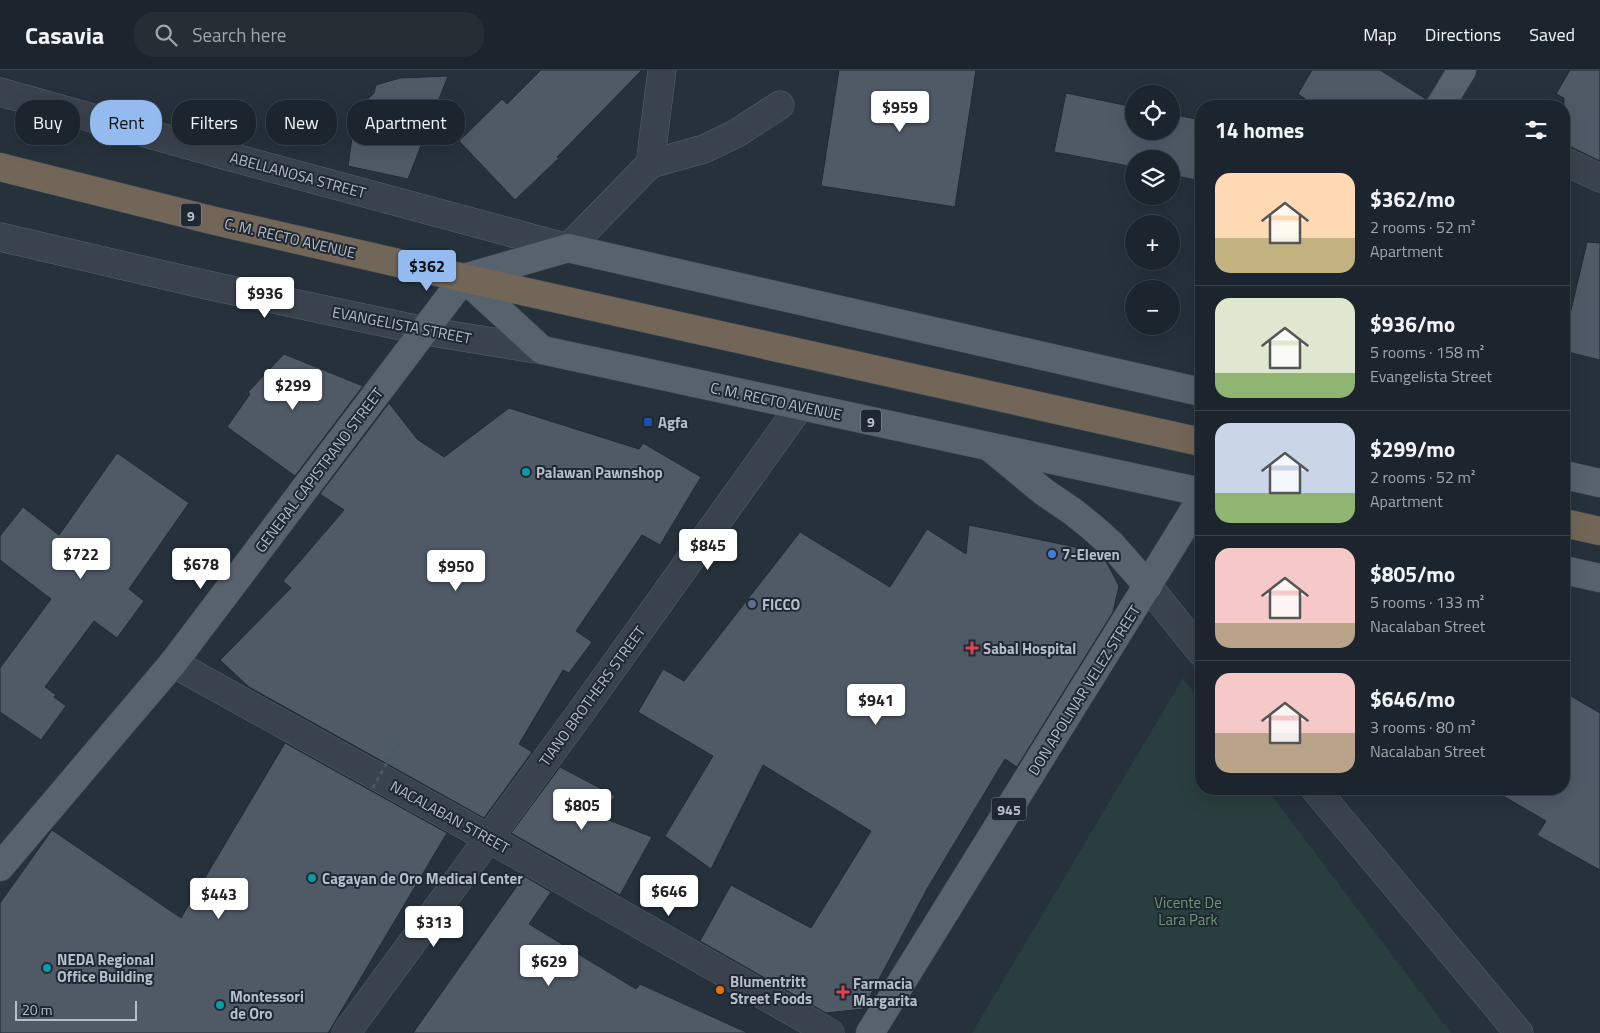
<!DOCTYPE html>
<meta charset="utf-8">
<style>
body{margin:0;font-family:"Titillium Web",sans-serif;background:#252d35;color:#f1f3f6;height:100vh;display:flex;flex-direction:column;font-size:19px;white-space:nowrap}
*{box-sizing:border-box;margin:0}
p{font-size:16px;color:#a0a5aa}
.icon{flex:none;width:28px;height:28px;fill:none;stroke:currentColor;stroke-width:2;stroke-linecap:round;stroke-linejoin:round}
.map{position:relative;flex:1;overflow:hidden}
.sheet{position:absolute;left:1195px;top:30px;width:375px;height:695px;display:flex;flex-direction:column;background:#1c252d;border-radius:20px;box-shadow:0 5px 20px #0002,0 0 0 1px #3a4249}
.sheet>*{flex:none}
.top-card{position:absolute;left:15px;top:30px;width:475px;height:45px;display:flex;gap:10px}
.buttons{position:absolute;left:1125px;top:15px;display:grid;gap:10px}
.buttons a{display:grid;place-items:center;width:55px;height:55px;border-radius:50%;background:#1c252d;box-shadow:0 5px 20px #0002,0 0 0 1px #3a4249;font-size:25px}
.scale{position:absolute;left:15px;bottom:12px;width:122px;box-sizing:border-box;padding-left:5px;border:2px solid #b6bec8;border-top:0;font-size:14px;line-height:18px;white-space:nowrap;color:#b6bec8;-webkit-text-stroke:4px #1f2832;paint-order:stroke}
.price{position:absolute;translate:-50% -42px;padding:0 11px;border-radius:5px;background:#fff;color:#222;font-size:16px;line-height:32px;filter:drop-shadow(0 1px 2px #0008)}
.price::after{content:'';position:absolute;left:50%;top:30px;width:15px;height:11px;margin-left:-8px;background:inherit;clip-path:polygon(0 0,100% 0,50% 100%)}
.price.current{background:#93bbf0;color:#111}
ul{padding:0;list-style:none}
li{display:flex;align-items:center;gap:15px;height:125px;padding:0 20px}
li+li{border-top:1px solid #3a4249}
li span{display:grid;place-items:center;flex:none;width:140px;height:100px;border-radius:15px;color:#555}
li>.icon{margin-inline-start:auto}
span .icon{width:60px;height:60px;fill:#fffc;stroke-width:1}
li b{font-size:21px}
h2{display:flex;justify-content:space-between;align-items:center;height:60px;padding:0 20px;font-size:21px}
.tag{padding:0 18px;border-radius:20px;background:#1c252d;box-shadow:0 5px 20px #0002,0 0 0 1px #3a4249;font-size:18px;line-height:45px}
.tag.current{background:#93bbf0;color:#111}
header{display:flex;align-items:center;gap:30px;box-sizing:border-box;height:70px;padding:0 25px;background:#1c252d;border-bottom:1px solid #3a4249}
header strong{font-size:24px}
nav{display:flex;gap:28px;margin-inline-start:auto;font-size:18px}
.search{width:350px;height:45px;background:#252d35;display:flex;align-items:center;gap:12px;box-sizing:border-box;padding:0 18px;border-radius:20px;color:#a0a5aa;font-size:19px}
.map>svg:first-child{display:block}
.green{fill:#293e3e}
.building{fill:#505a67;stroke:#212a34}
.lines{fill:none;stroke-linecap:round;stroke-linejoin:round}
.minor-casing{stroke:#58616b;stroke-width:29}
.major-casing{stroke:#434c56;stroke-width:29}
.highway-casing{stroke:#454e58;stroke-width:29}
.minor{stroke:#3a434d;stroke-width:28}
.major{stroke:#58626d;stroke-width:28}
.highway{stroke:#726658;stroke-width:28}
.path-bridge{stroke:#485b5d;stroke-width:3;stroke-dasharray:4 4;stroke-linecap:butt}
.transit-dot{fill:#1a4fb4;stroke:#1f2832;stroke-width:2}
.culture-dot{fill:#0f9aa8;stroke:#1f2832;stroke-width:2}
.shop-dot{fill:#3f7fe0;stroke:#1f2832;stroke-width:2}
.service-dot{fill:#5c6f8a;stroke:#1f2832;stroke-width:2}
.health-dot{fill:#e0444e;stroke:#1f2832;stroke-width:2}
.food-dot{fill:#e8710a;stroke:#1f2832;stroke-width:2}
.labels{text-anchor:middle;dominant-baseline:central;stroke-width:4;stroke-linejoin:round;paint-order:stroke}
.shield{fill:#1f2832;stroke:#89919b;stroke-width:1}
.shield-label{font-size:14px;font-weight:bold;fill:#b6bec8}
.street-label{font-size:15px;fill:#b6bec8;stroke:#1f2832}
.poi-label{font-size:15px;font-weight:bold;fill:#b6bec8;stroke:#1f2832;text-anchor:start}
.park-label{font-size:15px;fill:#6f9776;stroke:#1f2832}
</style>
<header>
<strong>Casavia</strong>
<div class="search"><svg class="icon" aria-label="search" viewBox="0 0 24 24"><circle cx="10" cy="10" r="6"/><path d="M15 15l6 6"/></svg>Search here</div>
<nav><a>Map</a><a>Directions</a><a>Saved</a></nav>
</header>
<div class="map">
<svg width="1600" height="963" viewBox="0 0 1600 963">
<rect width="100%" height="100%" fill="#26313c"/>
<path class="green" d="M1183 608 1201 632V719H1267L1451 963H972Z"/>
<g class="building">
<path d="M541 0H642L557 87 559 88 515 130 459 71 502 29 507 34Z"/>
<path d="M839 0H976L955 137 821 116Z"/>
<path d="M1312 0H1380L1426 29 1424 36H1316L1298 24Z"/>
<path d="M1570 0H1600V91L1571 77 1564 76V28L1556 24Z"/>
<path d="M448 6 408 109 348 96 356 40 374 23 376 15 400 8Z"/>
<path d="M1066 23 1134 37V61H1171V44L1201 50V111L1171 105V89H1134V97L1054 82Z"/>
<path d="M1587 172 1600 173V290L1564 281V270Z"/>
<path d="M284 284 363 316 295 406 227 357 250 324 248 322Z"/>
<path d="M389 333 417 369 444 387 509 338 639 379 643 373 701 407 660 475 642 465 576 561 592 572 569 603 563 600 519 674 532 682 484 748 249 617 220 590 291 518 283 511 344 440 320 424Z"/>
<path d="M117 383 189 433 129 519 144 531 117 568 94 551 45 617 56 625 54 627 66 636 41 670 0 642V598L51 529 0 490V466L23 437 59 465Z"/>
<path d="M969 455 1095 481 1107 493 1119 516 1113 542 1017 697 1005 689 927 819 863 939 826 943 700 871 731 815 811 858 871 761 763 695 711 799 665 766 713 686 638 642 663 599 684 611 800 462 890 517 927 459 966 484Z"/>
<path d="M1564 622 1600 643V800L1537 765 1546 751 1491 719H1564Z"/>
<path d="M285 673 447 763 328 963H0V833L52 760 181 848Z"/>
<path d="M560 697 615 726 601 747 652 767 620 825 511 763Z"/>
<path d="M524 806 551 822 529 854 636 919 640 914 748 963H413Z"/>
</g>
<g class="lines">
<g class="minor-casing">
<g id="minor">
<path d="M0 22 231 87 568 178 650 94 704 79 737 63 780 35"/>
<path d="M1564 91 1600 108"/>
<path d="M650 94 662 0"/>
<path d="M0 167 207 215 425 261 542 280"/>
<path d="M1148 516 1201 582"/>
<path d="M173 593 488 768 830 963"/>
<path d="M1315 719 1519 963"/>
<path d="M346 963 581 642 800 336"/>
</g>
</g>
<g class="major-casing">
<g id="major">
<path d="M1440 36 1462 0"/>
<path d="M464 208 542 280 1201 422"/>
<path d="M464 208 568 178 1201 322"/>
<path d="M992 379 1044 422 1072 441 1092 457 1112 475 1148 516"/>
<path d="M1564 405 1600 413"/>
<path d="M1564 500 1600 508"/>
<path d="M0 797 173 593 464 208"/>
<path d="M870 963 1201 429"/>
</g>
</g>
<g class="highway-casing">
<g id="highway">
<path d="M0 97 215 151 464 208 1201 372"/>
<path d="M1564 453 1600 461"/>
</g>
</g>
<use href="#minor" class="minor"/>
<use href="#major" class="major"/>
<use href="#highway" class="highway"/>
<path class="path-bridge" d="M365 732 398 673"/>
</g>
<rect class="transit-dot" x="643" y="347" width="10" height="10" rx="2.5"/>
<g class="culture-dot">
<circle cx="526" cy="402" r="5"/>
<circle cx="312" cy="808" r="5"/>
<circle cx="47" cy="898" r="5"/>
<circle cx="220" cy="935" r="5"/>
</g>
<circle class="shop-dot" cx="1052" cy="484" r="5"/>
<circle class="service-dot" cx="752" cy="534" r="5"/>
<g class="health-dot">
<path d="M969.5 570.5h5v5h5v5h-5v5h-5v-5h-5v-5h5z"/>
<path d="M840.5 914.5h5v5h5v5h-5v5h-5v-5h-5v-5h5z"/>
</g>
<circle class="food-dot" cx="720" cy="920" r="5"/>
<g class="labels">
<g class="shield">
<rect x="181" y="133.5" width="20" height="23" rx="4"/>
<rect x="861" y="339.5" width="20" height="23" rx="4"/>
<rect x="991.5" y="727.5" width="35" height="23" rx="4"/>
</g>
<g class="shield-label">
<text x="191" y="145">9</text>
<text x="871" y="351">9</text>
<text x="1009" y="739">945</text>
</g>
<g class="street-label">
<text transform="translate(298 105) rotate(15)">ABELLANOSA STREET</text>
<text transform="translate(290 168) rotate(13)">C. M. RECTO AVENUE</text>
<text transform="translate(402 255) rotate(11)">EVANGELISTA STREET</text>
<text transform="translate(776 331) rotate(12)">C. M. RECTO AVENUE</text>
<text transform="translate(319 400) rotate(-53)">GENERAL CAPISTRANO STREET</text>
<text transform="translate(1084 620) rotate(-58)">DON APOLINAR VELEZ STREET</text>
<text transform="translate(592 626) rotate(-54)">TIANO BROTHERS STREET</text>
<text transform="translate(450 747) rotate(29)">NACALABAN STREET</text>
</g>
<g class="poi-label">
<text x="658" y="352">Agfa</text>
<text x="536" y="402">Palawan Pawnshop</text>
<text x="1062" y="484">7-Eleven</text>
<text x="762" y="534">FICCO</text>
<text x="983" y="578">Sabal Hospital</text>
<text x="322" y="808">Cagayan de Oro Medical Center</text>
<text x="57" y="889">NEDA Regional<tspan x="57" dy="17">Office Building</tspan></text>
<text x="730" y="911">Blumentritt<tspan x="730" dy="17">Street Foods</tspan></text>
<text x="853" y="913">Farmacia<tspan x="853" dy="17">Margarita</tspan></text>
<text x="230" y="926">Montessori<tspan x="230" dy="17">de Oro</tspan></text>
</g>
<g class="park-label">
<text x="1188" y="832">Vicente De<tspan x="1188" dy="17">Lara Park</tspan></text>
</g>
</g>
</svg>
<div class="buttons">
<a><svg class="icon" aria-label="locate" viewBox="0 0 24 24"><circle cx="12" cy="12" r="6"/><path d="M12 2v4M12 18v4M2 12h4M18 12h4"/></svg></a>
<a><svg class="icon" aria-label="layers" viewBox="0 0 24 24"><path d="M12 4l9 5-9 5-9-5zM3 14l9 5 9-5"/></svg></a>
<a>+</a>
<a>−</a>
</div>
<div class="scale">20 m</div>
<b class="price" style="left:900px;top:63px">$959</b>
<b class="price current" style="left:427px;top:222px">$362</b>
<b class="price" style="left:265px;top:249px">$936</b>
<b class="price" style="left:293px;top:341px">$299</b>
<b class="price" style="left:708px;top:501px">$845</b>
<b class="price" style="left:81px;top:510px">$722</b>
<b class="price" style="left:201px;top:520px">$678</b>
<b class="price" style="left:456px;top:522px">$950</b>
<b class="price" style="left:876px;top:656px">$941</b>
<b class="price" style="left:582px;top:761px">$805</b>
<b class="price" style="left:669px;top:847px">$646</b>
<b class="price" style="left:219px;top:850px">$443</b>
<b class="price" style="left:434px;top:878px">$313</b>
<b class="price" style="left:549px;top:917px">$629</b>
<div class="top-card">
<a class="tag">Buy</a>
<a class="tag current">Rent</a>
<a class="tag">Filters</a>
<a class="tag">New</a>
<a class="tag">Apartment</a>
</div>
<section class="sheet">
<h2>14 homes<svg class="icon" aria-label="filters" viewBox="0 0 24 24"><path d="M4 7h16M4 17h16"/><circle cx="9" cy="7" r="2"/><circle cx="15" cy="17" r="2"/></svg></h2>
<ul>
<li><span style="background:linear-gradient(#ffd9b3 65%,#c2b280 0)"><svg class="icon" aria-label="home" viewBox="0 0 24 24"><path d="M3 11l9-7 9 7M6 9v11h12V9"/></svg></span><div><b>$362/mo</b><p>2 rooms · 52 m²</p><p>Apartment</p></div></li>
<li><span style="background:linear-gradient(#dfe7d0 75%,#8fb573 0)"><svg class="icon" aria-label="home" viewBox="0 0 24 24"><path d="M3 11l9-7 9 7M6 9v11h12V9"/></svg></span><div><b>$936/mo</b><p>5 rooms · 158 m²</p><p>Evangelista Street</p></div></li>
<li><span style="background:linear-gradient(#c9d6e8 70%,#8fb573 0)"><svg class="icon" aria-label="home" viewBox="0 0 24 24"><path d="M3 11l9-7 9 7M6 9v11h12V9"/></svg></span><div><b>$299/mo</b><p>2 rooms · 52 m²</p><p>Apartment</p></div></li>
<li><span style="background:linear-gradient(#f6c9c9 75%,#b9a48a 0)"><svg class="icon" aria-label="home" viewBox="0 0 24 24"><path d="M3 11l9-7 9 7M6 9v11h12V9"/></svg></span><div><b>$805/mo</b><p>5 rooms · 133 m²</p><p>Nacalaban Street</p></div></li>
<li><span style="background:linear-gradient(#f6c9c9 60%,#b9a48a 0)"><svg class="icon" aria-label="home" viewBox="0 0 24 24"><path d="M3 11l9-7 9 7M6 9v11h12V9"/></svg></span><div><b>$646/mo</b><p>3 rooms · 80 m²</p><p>Nacalaban Street</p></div></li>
</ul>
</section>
</div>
